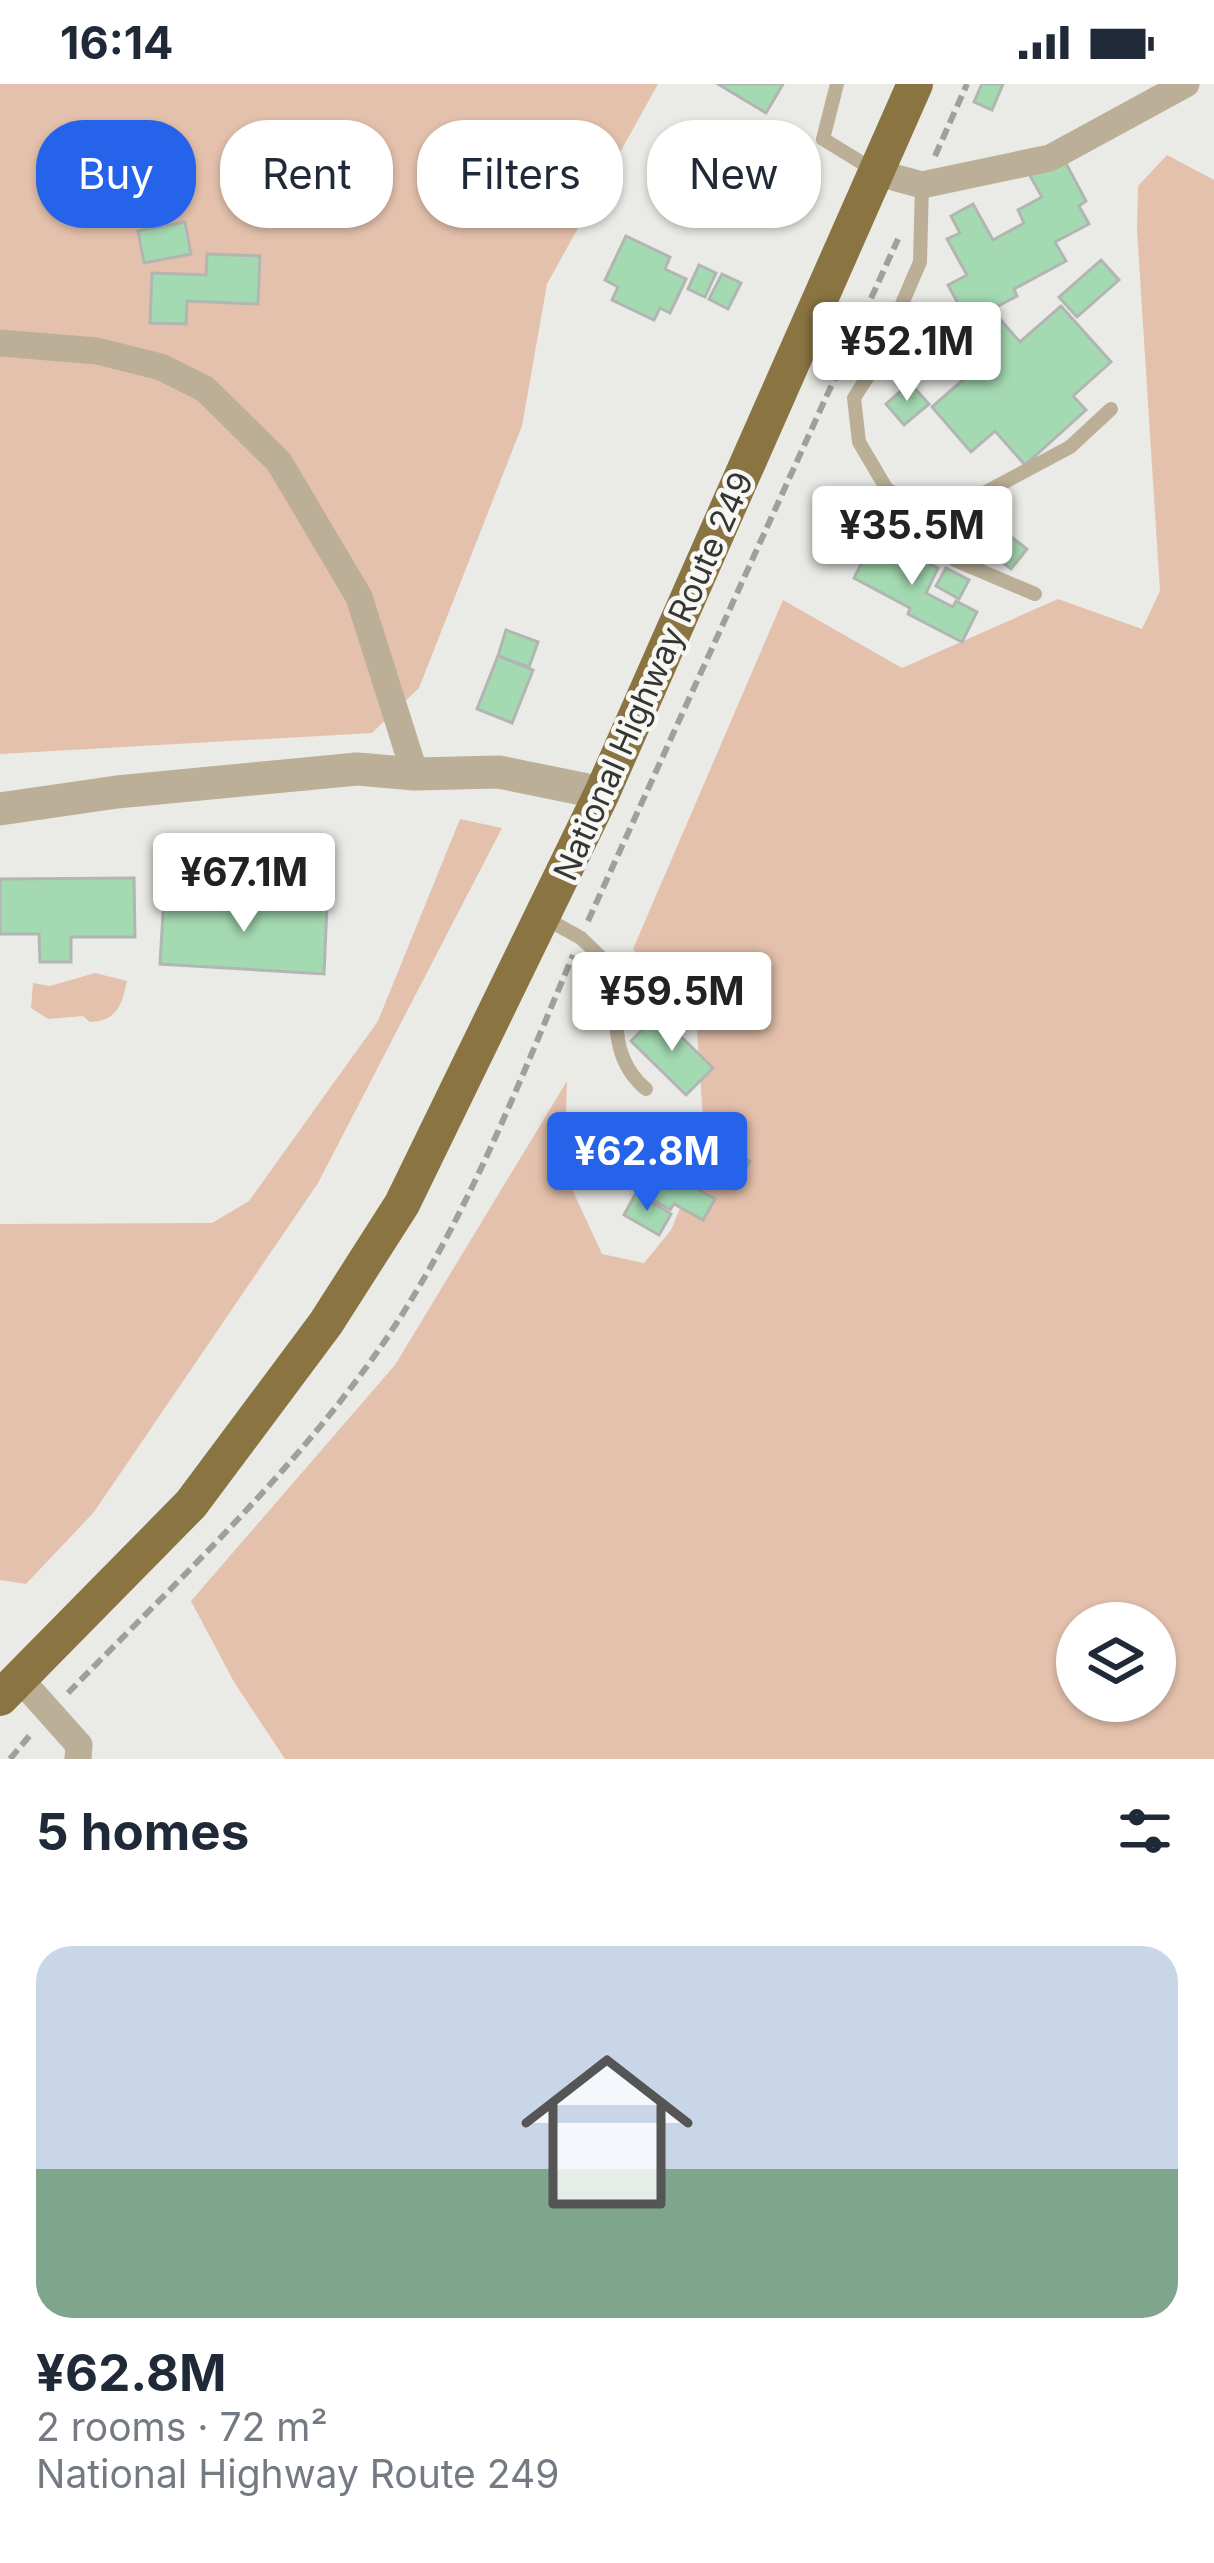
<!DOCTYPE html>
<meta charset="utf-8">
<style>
body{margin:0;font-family:Inter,sans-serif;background:#f2f2f3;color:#1f2937;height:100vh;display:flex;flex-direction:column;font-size:45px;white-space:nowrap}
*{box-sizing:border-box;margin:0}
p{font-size:39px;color:#747a83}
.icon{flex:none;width:66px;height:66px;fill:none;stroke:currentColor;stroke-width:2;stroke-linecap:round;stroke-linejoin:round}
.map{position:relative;height:1675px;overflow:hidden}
.details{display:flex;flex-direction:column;background:#fff;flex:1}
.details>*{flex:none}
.hud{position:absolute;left:36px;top:36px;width:1143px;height:108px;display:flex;gap:24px}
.fabs{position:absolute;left:1056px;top:1518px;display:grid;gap:24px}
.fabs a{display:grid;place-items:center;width:120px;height:120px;border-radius:50%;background:#fff;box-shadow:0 3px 9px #0004;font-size:60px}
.price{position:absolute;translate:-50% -102px;padding:0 27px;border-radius:12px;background:#fff;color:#222;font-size:39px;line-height:78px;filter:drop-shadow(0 3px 6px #0008)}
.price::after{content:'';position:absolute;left:50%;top:72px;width:36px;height:27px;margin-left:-18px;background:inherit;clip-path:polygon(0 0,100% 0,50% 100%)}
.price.current{background:#2563eb;color:#fff}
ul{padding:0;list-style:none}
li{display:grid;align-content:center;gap:24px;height:636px;padding:0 36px}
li+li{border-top:3px solid #e0e1e3}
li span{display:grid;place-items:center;height:372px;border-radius:36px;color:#555}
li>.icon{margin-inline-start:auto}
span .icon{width:216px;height:216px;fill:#fffc;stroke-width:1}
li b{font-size:51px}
h2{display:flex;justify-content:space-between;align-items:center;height:144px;padding:0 36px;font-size:51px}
.chip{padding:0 42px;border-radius:48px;background:#fff;box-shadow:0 3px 9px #0004;font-size:42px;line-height:108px}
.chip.current{background:#2563eb;color:#fff}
.status{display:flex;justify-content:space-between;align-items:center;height:84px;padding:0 60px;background:#fff;direction:ltr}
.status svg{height:33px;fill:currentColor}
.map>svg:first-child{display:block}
.green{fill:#e4c1ac;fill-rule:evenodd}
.building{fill:#a4dab2;stroke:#b2b6b2;stroke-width:3}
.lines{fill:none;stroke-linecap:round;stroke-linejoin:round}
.path{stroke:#9fa09c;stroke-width:6;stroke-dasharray:12 6;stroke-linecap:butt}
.service{stroke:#bbaf98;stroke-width:14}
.minor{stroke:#bbaf98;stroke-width:27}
.tertiary{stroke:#bbaf98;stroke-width:33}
.trunk{stroke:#8a7442;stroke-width:36}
.labels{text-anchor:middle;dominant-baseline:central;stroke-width:9;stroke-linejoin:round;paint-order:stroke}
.street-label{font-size:33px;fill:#353533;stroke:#f7f8f4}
</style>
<div class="status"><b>16:14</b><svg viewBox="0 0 49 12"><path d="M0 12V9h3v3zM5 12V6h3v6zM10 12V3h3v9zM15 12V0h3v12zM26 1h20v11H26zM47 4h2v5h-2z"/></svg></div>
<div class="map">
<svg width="1214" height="1675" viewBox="0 0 1214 1675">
<rect width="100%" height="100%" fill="#eaebe6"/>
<g class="green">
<path d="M0 0H658L547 200 522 342 419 604 372 649 0 670Z"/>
<path d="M1167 71 1214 96V1675H285L234 1598 191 1517 395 1281 567 997 564 1088 602 1170 644 1179 671 1146 705 1064 696 932 633 865 783 516 902 584 1058 515 1142 545 1160 507 1137 146 1138 102ZM1077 1539H1155V1617H1077Z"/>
<path d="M460 735 502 744 318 1099 94 1428 26 1500 0 1496V1140L212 1139 249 1117 378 937Z"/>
<path d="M95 889 127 897C122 921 117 937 90 938L83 932 48 935 31 924 33 899 50 902Z"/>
</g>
<g class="building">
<path d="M718 0H783L766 29Z"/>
<path d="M982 0H1003L992 26 974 18Z"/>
<path d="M1061 70 1086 117 1079 122 1089 140 1055 158 1066 177 1014 205 1017 212 968 238 948 201 967 191 947 155 960 149 951 132 973 120 993 156 1024 139 1018 126 1042 113 1028 88Z"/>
<path d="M185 138 191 170 144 179 138 147Z"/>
<path d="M626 152 670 173 665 185 686 195 670 229 660 224 654 236 612 216 618 203 605 196Z"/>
<path d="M207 170 260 172 258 220 187 217 186 240 150 239 152 189 206 191Z"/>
<path d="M1101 176 1119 196 1077 233 1059 213Z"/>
<path d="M699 181 716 189 705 213 688 205Z"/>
<path d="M722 190 741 199 728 225 709 215Z"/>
<path d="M1061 222 1111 278 1073 312 1086 326 1025 381 995 347 971 368 932 323 980 281 958 256 992 226 1020 258Z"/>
<path d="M910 299 929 320 904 341 886 320Z"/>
<path d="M1005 448 1027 465 1011 485 989 468Z"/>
<path d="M875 452 938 484 926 509 953 523 956 517 977 528 962 558 908 530 910 524 854 494Z"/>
<path d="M946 484 969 496 959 515 936 502Z"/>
<path d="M506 546 538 558 529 583 498 572Z"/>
<path d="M498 572 533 586 512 639 477 625Z"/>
<path d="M134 794 135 853H71V878H40L39 850H0V795Z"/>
<path d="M164 812 327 821 324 890 160 880Z"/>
<path d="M658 930 713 984 686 1011 631 957Z"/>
<path d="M705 1050 750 1077 734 1105 688 1077Z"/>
<path d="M665 1070 694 1087 687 1099 715 1115 703 1136 674 1120 670 1126 643 1110Z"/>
<path d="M636 1109 671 1130 659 1151 624 1131Z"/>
</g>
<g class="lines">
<g class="path">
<path d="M935 72 967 0"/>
<path d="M588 837 898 155"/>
<path d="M68 1609C175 1499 292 1390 380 1264 463 1144 517 1004 573 871"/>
<path d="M10 1675 31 1650"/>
</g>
<g class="service">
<path d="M837 0 823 55 872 85"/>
<path d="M922 101 920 178 877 278 854 314 859 358 905 436 955 476 1035 510"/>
<path d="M890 407 941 432 1070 363 1111 325"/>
<path d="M543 833 581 854 614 886C617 932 609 974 646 1005"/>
</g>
<g class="minor">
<path d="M878 89 922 101 1050 74 1186 0"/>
<path d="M0 259 97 267 161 283 205 305 279 378 359 513 415 690"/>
<path d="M20 1595 79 1661 78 1675"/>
</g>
<path class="tertiary" d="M0 725 117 708 357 685 415 690 499 688 602 709"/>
<path class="trunk" d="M0 1614 191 1420 326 1239 402 1120 602 709 915 0"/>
</g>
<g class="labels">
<g class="street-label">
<text transform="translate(653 592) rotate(-66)">National Highway Route 249</text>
</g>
</g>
</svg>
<div class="fabs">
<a><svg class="icon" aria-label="layers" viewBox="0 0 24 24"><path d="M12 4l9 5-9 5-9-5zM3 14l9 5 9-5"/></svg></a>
</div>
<b class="price" style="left:907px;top:320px">¥52.1M</b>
<b class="price" style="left:912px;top:504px">¥35.5M</b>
<b class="price" style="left:244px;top:851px">¥67.1M</b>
<b class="price" style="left:672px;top:970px">¥59.5M</b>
<b class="price current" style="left:647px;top:1130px">¥62.8M</b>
<div class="hud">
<a class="chip current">Buy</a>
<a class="chip">Rent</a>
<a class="chip">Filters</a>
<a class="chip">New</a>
</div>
</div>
<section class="details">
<h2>5 homes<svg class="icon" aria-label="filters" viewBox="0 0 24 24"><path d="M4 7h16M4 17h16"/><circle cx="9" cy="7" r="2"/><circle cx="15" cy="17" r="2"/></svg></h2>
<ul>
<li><span style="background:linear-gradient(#c9d6e8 60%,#7fa58c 0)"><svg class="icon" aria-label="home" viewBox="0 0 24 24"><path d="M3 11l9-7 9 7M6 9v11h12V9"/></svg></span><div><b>¥62.8M</b><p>2 rooms · 72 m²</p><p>National Highway Route 249</p></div></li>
</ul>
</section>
